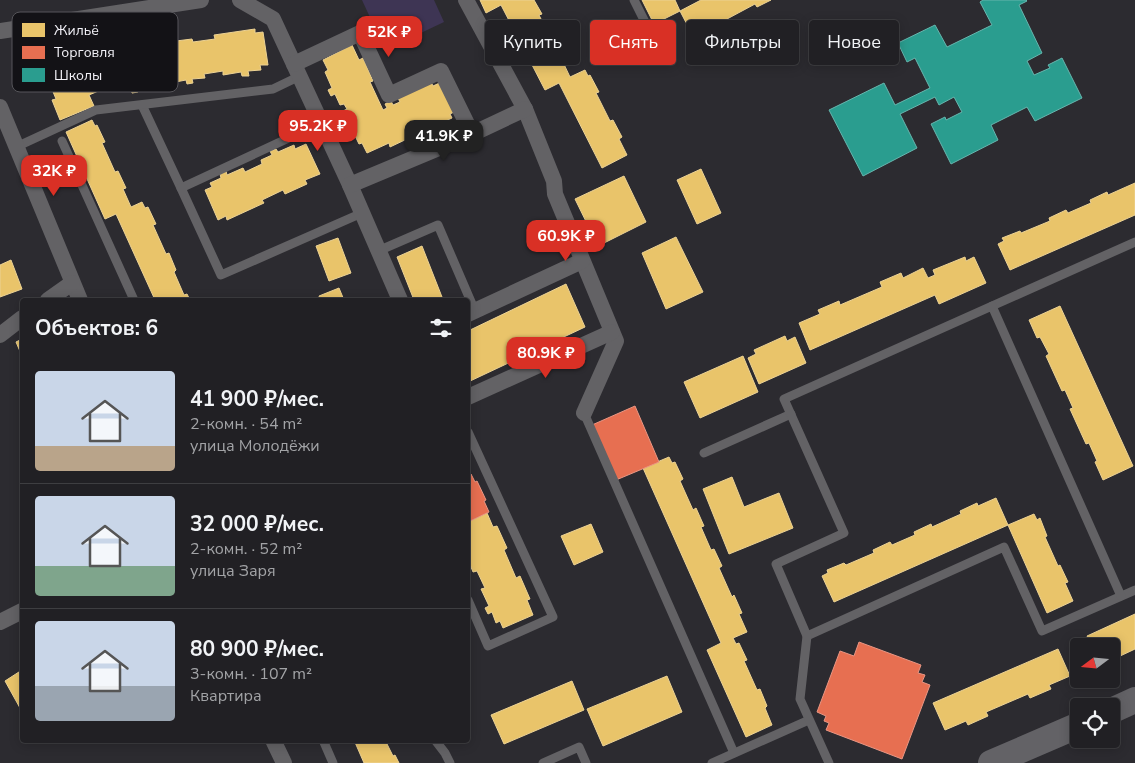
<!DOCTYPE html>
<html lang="ru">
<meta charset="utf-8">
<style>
body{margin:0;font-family:"Nunito Sans",sans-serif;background:#2d2d31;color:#f1f3f6;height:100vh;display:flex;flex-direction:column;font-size:19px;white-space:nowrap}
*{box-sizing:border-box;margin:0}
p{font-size:16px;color:#a2a3a6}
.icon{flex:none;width:28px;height:28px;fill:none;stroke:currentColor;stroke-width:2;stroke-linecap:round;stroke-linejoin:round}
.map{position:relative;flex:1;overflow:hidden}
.drawer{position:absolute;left:20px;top:298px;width:450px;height:445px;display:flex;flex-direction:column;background:#212024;border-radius:5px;box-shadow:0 2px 12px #0003,0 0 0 1px #3e3e41}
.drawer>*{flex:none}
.guide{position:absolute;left:485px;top:20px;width:475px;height:45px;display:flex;gap:10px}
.needle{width:32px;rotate:254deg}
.controls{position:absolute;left:1070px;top:638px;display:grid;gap:10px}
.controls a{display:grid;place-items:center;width:50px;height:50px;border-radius:5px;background:#212024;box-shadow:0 2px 12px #0003,0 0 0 1px #3e3e41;font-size:25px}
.price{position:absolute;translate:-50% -42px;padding:0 11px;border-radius:10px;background:#d93025;color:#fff;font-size:16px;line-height:32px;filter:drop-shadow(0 1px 2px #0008)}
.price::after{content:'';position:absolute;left:50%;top:30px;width:15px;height:11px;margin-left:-8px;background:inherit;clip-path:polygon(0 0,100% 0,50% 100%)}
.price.active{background:#222;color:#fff}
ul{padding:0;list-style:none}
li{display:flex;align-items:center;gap:15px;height:125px;padding:0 15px}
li+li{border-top:1px solid #3e3e41}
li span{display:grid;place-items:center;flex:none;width:140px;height:100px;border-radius:5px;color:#555}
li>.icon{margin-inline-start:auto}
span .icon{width:60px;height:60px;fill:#fffc;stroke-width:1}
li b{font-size:21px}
h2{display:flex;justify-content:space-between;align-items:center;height:60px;padding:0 15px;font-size:21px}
.pill{padding:0 18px;border-radius:5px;background:#212024;box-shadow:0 2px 12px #0003,0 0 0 1px #3e3e41;font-size:18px;line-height:45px}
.pill.active{background:#d93025;color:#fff}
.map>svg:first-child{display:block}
.green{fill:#3e3554}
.homes{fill:#e9c46a;stroke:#ecd294}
.shops{fill:#e76f51;stroke:#ea9683}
.schools{fill:#2a9d8f;stroke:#66b6ae}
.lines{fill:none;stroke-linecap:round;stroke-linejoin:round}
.service{stroke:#636265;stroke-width:9}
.minor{stroke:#636265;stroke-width:16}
.primary{stroke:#636266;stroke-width:26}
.key{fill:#131216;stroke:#56555a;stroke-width:1}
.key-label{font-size:14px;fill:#f2f1f7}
</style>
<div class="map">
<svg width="1135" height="763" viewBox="0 0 1135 763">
<rect width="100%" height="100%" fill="#2c2b30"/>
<path class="green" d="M362 0H434L444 22 385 50Z"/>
<g class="homes">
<path d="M480 0H534L542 14 539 15 553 43 556 42 565 59 562 60 570 77 585 70 588 76 590 75 599 92 596 93 610 121 613 120 622 137 619 139 627 155 602 168 559 83 545 90 501 5 486 13Z"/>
<path d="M642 0H675L680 11 654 24Z"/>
<path d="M701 0H771L757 7 755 4 727 19 728 22 712 30 710 27 693 36 680 11Z"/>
<path d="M255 29V33L263 32 268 65H260L261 70 248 71 249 76H242L241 72 223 75V71L204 74 205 78 192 79 193 83 187 84 186 80 170 83 169 79 149 82 150 86 138 88V92L132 93 131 89 113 91V87L103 89 89 95 94 106 60 120 52 100 56 99 47 77 57 72 56 69 89 55 91 59 112 54V51L137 47V51L168 46V42L192 39 193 42 215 39 214 35Z"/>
<path d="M352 45 359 60 363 58 373 81 370 82 383 110 387 108 385 104 391 101 393 105 400 102 398 98 431 82 433 86 444 81 458 110 450 114 452 118 415 135 414 131 408 134 409 138 390 147 389 143 367 153 362 143 359 144 343 111 347 109 344 104 340 105 335 94 331 96 328 90 332 88 325 72 328 70 323 60Z"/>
<path d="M92 120 95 126 97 125 105 142 102 143 115 172 118 171 126 188 123 189 131 207 142 202 145 208 148 207 156 224 153 225 166 254 169 253 176 270 174 272 184 295 187 294 190 300H155L116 214 105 219 66 132Z"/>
<path d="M306 144 320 174 305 180 307 184 285 194 283 190 262 200 264 203 227 220 226 216 218 220 205 190 212 187 210 183 221 178 220 174 226 171 227 175 243 168 245 172 262 164 261 160 272 155 270 151 276 149 278 152 294 145 295 149Z"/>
<path d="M701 169 721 213 697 224 677 180Z"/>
<path d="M624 176 646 222 598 246 575 199Z"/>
<path d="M1135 183V215L1010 270 998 244 1004 241 1002 238 1020 231 1021 233 1050 221 1049 218 1066 210 1068 213 1091 203 1090 200 1107 192 1108 195Z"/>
<path d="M676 237 703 292 666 309 642 253Z"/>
<path d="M338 238 351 273 329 281 316 246Z"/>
<path d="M422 246 442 297 435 300H414L397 257Z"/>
<path d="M965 257 966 261 974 257 986 283 939 304 935 295 810 350 799 323 820 314 818 310 839 301 840 305 882 287 880 282 901 273 903 278 923 268 928 278 935 275 933 270Z"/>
<path d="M11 260 22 289 0 297V265Z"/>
<path d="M566 284 585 327 468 382V331Z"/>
<path d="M339 288 344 300H320L319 296Z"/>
<path d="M1060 306 1133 466 1103 480 1095 462 1097 461 1089 443 1086 444 1070 409 1073 408 1065 390 1062 391 1046 356 1049 354 1040 337 1037 338 1029 320Z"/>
<path d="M785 336 787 341 795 337 806 363 759 384 748 358 756 354 754 350Z"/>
<path d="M22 339V356L16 342Z"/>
<path d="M743 356 758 392 700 418 684 382Z"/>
<path d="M669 457 672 463 675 462 683 479 680 481 693 510 696 508 704 526 701 527 711 550 714 549 722 566 719 568 732 597 734 595 742 613 739 614 747 632 733 638 736 644 739 643 747 660 744 661 757 690 760 689 767 706 765 708 772 725 746 737 707 650 721 643 643 468Z"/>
<path d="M732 477 744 507 779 493 793 528 729 554 703 489Z"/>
<path d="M996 498 1008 525 834 602 822 576 828 573 827 570 844 563 846 565 874 553 873 550 890 542 892 545 915 535 914 532 931 524 932 527 961 514 960 511 977 503 978 506Z"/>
<path d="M487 513 493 527 497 526 507 548 504 550 516 578 520 576 530 599 527 600 533 615 503 628 500 621 496 623 492 612 488 614 485 608 489 606 481 589 485 588 477 571 473 572 469 562H468V522Z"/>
<path d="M1034 514 1037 520 1040 518 1047 536 1045 537 1058 566 1060 565 1068 582 1065 583 1073 601 1047 613 1008 525Z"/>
<path d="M591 524 603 552 574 565 561 536Z"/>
<path d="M1135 614V649L1118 657 1117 654 1111 656V646H1092L1087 636Z"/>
<path d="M1058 649 1070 676 1049 685 1051 689 1030 698 1028 694 986 712 988 716 968 725 966 721 945 730 933 703Z"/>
<path d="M22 670V707L20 708 5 681Z"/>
<path d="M667 676 682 712 603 746 587 709Z"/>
<path d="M572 681 584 710 504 744 491 715Z"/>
<path d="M354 740H385L393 756 395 755 399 763H364Z"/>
</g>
<g class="shops">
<path d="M635 406 659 462 616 480 592 425Z"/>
<path d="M471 474 475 482 477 481 486 500 484 501 489 512 468 522V476Z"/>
<path d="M859 642 921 665 918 673 925 675 922 682 930 685 902 759 826 730 829 723 824 721 826 716 817 712 840 651 854 656Z"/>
</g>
<path class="schools" d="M983 0H1026L1027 1 1019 5 1042 53 1027 61 1034 75 1050 68 1048 65 1062 58 1082 98 1035 121 1027 107 991 125 998 140 951 164 931 124 945 117 946 120 962 112 954 97 939 105 935 97 900 114 917 148 863 176 829 110 884 83 895 105 930 88 915 58 907 62 898 43 935 25 947 47 992 25 980 2Z"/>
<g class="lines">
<g class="service">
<path d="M634 0 656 44"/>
<path d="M142 105 181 188"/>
<path d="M321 123 181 188 221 275 362 213"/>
<path d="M62 141 134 300"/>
<path d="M16 147 96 110 273 89 300 76"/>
<path d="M378 251 438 225 475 311"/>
<path d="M992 306 1135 242"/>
<path d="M584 413 734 753"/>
<path d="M468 432 553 617 488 646 468 600"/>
<path d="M704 453 791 414"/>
<path d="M807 636 1004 547 1042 631 1135 590"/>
<path d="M323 740 333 763"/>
<path d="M435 740 445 753 450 763"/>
<path d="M543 763 579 747 586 763"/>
<path d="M712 763 809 720"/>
<path d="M829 763 800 699 807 636 776 564 844 533 784 399 992 306 1121 596"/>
</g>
<g class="minor">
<path d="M240 0 273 19 350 185 400 300"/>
<path d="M466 0 525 109 554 181 555 194 616 341 584 413"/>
<path d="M0 31 201 0"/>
<path d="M294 64 360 33 389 95 441 71 472 134"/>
<path d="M0 107 80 300"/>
<path d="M350 185 472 134 525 109"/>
<path d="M48 300 72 283"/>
<path d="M468 314 582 261"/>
<path d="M0 335 22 318"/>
<path d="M468 397 612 332"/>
<path d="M0 622 22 611"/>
<path d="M273 740 284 763"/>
</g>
<g class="primary">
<path d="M1111 711 1135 700"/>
<path d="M991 763 1079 725"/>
</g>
</g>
<rect x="12" y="12" width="166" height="80" rx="8" class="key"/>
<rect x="22" y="23" width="23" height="14" fill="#e9c46a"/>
<rect x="22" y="46" width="23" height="13" fill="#e76f51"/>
<rect x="22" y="68" width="23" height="14" fill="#2a9d8f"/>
<g class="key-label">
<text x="54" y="35">Жильё</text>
<text x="54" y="57">Торговля</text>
<text x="54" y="80">Школы</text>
</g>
</svg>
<div class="controls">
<a><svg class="needle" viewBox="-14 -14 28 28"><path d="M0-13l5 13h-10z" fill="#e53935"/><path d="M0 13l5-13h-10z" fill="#a2a3a6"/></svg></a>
<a><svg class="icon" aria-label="locate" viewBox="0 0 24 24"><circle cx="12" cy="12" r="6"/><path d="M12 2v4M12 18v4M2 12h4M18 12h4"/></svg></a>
</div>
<b class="price" style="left:389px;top:58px">52K ₽</b>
<b class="price" style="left:318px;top:152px">95.2K ₽</b>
<b class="price active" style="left:444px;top:162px">41.9K ₽</b>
<b class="price" style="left:54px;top:197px">32K ₽</b>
<b class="price" style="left:566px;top:262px">60.9K ₽</b>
<b class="price" style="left:546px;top:379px">80.9K ₽</b>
<div class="guide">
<a class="pill">Купить</a>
<a class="pill active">Снять</a>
<a class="pill">Фильтры</a>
<a class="pill">Новое</a>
</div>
<section class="drawer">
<h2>Объектов: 6<svg class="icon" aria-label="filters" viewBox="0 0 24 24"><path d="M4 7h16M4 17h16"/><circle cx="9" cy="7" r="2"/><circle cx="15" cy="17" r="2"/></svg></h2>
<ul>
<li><span style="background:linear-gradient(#c9d6e8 75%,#b9a48a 0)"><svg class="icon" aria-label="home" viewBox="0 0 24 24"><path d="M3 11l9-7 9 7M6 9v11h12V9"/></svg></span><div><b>41 900 ₽/мес.</b><p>2-комн. · 54 m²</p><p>улица Молодёжи</p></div></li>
<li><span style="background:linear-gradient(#c9d6e8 70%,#7fa58c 0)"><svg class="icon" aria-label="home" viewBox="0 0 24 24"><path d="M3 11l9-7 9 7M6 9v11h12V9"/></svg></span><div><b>32 000 ₽/мес.</b><p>2-комн. · 52 m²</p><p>улица Заря</p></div></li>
<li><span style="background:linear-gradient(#c9d6e8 65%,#9aa5b1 0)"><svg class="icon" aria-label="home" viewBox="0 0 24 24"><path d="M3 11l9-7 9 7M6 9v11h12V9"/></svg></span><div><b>80 900 ₽/мес.</b><p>3-комн. · 107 m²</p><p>Квартира</p></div></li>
</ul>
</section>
</div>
